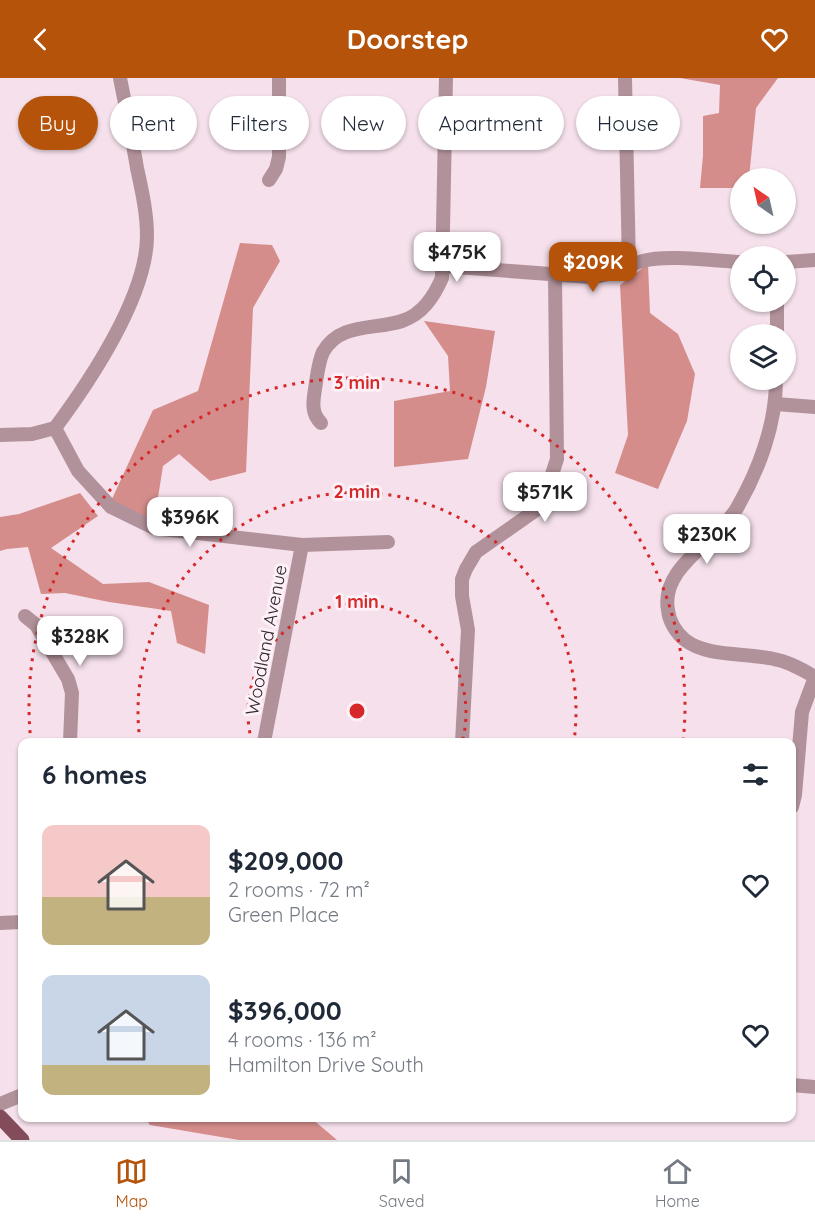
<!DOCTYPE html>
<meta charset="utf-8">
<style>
body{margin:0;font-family:Quicksand,sans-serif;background:#f2f2f3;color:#1f2937;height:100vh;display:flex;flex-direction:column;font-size:22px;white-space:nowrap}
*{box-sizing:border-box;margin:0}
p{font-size:20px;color:#747a83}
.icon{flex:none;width:33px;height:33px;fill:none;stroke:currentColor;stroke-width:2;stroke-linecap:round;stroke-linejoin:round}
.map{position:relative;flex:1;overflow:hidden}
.details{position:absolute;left:18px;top:660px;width:778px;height:384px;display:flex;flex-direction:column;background:#fff;border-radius:12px;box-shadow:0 2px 4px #0004}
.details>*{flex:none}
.hud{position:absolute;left:18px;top:18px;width:780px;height:54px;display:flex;gap:12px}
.needle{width:39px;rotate:326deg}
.fabs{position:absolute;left:730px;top:90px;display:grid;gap:12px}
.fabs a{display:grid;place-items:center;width:66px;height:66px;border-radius:50%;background:#fff;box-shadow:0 2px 4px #0004;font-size:30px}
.price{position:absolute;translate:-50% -51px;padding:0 14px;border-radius:12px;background:#fff;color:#222;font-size:20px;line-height:39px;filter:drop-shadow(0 2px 3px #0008)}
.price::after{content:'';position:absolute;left:50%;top:36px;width:18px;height:14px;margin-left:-9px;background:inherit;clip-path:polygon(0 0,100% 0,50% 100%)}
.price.current{background:#b45309;color:#fff}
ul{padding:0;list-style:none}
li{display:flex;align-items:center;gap:18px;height:150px;padding:0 24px}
li span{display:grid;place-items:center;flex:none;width:168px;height:120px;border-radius:12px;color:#555}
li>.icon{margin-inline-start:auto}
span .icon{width:72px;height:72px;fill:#fffc;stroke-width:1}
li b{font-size:26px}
h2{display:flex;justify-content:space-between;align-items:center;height:72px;padding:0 24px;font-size:26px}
.tag{padding:0 21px;border-radius:27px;background:#fff;box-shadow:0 2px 4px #0004;font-size:21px;line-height:54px}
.tag.current{background:#b45309;color:#fff}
header{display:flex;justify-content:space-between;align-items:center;height:78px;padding:0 24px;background:#b45309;color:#fff;font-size:27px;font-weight:700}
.tabs{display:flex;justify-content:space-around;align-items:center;height:84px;border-top:2px solid #e0e1e3;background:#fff;font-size:16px;color:#747a83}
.tabs a{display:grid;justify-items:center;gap:3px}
.tabs .current{color:#b45309}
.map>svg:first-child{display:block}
.forest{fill:#d48d8b}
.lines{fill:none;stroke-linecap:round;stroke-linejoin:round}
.minor{stroke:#b2929a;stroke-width:14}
.major{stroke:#824c5b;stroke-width:15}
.ring{fill:none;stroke:#d62828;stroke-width:3;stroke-dasharray:3 6}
.labels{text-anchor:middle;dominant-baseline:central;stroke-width:6;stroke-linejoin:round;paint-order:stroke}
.street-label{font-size:18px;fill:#2e272b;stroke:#fdf0f7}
.centre{fill:#d62828;stroke:#fdf0f7;stroke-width:3}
.ring-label{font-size:18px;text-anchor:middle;font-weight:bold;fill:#d62828;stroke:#fdf0f7;stroke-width:6;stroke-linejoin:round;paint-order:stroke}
</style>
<header><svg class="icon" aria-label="back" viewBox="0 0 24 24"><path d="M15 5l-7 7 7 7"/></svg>Doorstep<svg class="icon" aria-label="heart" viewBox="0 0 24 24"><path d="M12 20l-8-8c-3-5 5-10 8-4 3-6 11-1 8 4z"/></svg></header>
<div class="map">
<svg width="815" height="1062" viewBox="0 0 815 1062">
<rect width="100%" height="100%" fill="#f5e0eb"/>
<g class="forest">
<path d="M680 0H778L756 30 749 100H741V110H700L703 78V38L719 35 720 7Z"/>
<path d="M240 165 272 167 280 183 253 230 246 394 210 403 179 376 163 388 154 445 111 423 153 332 198 313Z"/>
<path d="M648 186 650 235 678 256 695 296 687 343 658 411 615 395 628 357 620 207Z"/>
<path d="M424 243 495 253 486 309 468 381 394 389V323L450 313 448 278Z"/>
<path d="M80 415 98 438 51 470 103 506 149 504 209 527 205 576 177 565 171 533 109 524 65 515 41 516 28 469 7 471 0 473V439L19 436Z"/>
<path d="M145 1040H311L337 1062H239L150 1047Z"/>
</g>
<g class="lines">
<g class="minor">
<path d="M625 0 629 189"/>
<path d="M269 102 276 91 279 79V0"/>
<path d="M786 184 815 182"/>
<path d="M443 188 590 199C612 198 623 188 643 183 666 176 716 183 741 184"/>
<path d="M777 256V224"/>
<path d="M776 302C776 346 759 392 737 430 717 464 660 489 668 532 669 543 676 555 685 562 708 580 750 574 778 582 791 585 803 592 815 599"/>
<path d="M776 326 815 329"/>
<path d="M321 345C311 335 313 324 315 311 317 299 318 285 323 274 340 244 375 252 402 243 423 236 434 218 442 200L446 0"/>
<path d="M55 350 78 393 111 429 154 450 302 467 388 464"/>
<path d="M55 350C90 303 147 218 147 158 147 135 142 113 137 90 132 60 126 30 120 0"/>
<path d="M0 357 32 356 55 350"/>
<path d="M25 538 36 547 68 601 72 615 70 664"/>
<path d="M264 664 302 467"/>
<path d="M462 664 468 552 462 518V501L466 491 476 474 536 432 544 421 557 381 555 197"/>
<path d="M792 729 795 717 802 634 815 599"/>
<path d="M0 845 22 844"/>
<path d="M792 1007 815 1009"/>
<path d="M0 1026 22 1017"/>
</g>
<path class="major" d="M0 1039 22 1062"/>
</g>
<g class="ring">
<path d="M252 664A109 109 0 1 1 462 664"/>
<path d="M140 663A219 219 0 1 1 574 663"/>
<path d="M31 664A328 328 0 1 1 683 664"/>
</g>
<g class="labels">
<g class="street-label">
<text transform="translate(266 562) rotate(-79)">Woodland Avenue</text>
</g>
</g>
<circle cx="357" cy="633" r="9" class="centre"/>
<g class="ring-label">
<text x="357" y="311">3 min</text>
<text x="357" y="420">2 min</text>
<text x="357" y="530">1 min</text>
</g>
</svg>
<div class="fabs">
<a><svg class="needle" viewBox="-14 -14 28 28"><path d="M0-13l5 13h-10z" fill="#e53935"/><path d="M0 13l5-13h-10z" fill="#747a83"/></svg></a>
<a><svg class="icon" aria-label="locate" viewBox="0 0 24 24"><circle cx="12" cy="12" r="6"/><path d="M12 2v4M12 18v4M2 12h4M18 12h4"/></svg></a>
<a><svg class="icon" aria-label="layers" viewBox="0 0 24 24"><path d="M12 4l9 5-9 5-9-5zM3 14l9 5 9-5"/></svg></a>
</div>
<b class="price" style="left:457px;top:205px">$475K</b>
<b class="price current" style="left:593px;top:215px">$209K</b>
<b class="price" style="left:545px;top:445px">$571K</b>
<b class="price" style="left:190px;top:470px">$396K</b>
<b class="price" style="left:707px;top:487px">$230K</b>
<b class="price" style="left:80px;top:589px">$328K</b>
<div class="hud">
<a class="tag current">Buy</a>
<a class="tag">Rent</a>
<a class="tag">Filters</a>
<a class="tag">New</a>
<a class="tag">Apartment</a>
<a class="tag">House</a>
</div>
<section class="details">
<h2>6 homes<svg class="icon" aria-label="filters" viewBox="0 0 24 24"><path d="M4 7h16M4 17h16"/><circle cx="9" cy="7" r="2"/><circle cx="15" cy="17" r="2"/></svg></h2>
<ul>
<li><span style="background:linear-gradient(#f6c9c9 60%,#c2b280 0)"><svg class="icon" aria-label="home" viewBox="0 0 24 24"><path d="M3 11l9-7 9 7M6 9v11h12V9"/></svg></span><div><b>$209,000</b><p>2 rooms · 72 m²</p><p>Green Place</p></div><svg class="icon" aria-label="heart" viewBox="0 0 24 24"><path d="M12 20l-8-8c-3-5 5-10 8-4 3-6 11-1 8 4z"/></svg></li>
<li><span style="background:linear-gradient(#c9d6e8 75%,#c2b280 0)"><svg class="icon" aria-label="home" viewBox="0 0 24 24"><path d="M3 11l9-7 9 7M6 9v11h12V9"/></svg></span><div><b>$396,000</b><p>4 rooms · 136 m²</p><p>Hamilton Drive South</p></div><svg class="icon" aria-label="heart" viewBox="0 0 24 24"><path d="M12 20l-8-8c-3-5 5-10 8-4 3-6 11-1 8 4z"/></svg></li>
</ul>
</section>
</div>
<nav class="tabs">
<a class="current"><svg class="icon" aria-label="map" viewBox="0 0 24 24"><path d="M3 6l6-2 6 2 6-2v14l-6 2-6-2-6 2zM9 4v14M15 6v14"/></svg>Map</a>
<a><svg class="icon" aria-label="saved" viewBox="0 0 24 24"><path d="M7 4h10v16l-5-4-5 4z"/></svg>Saved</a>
<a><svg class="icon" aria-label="home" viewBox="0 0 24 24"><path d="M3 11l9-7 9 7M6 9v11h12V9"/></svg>Home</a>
</nav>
